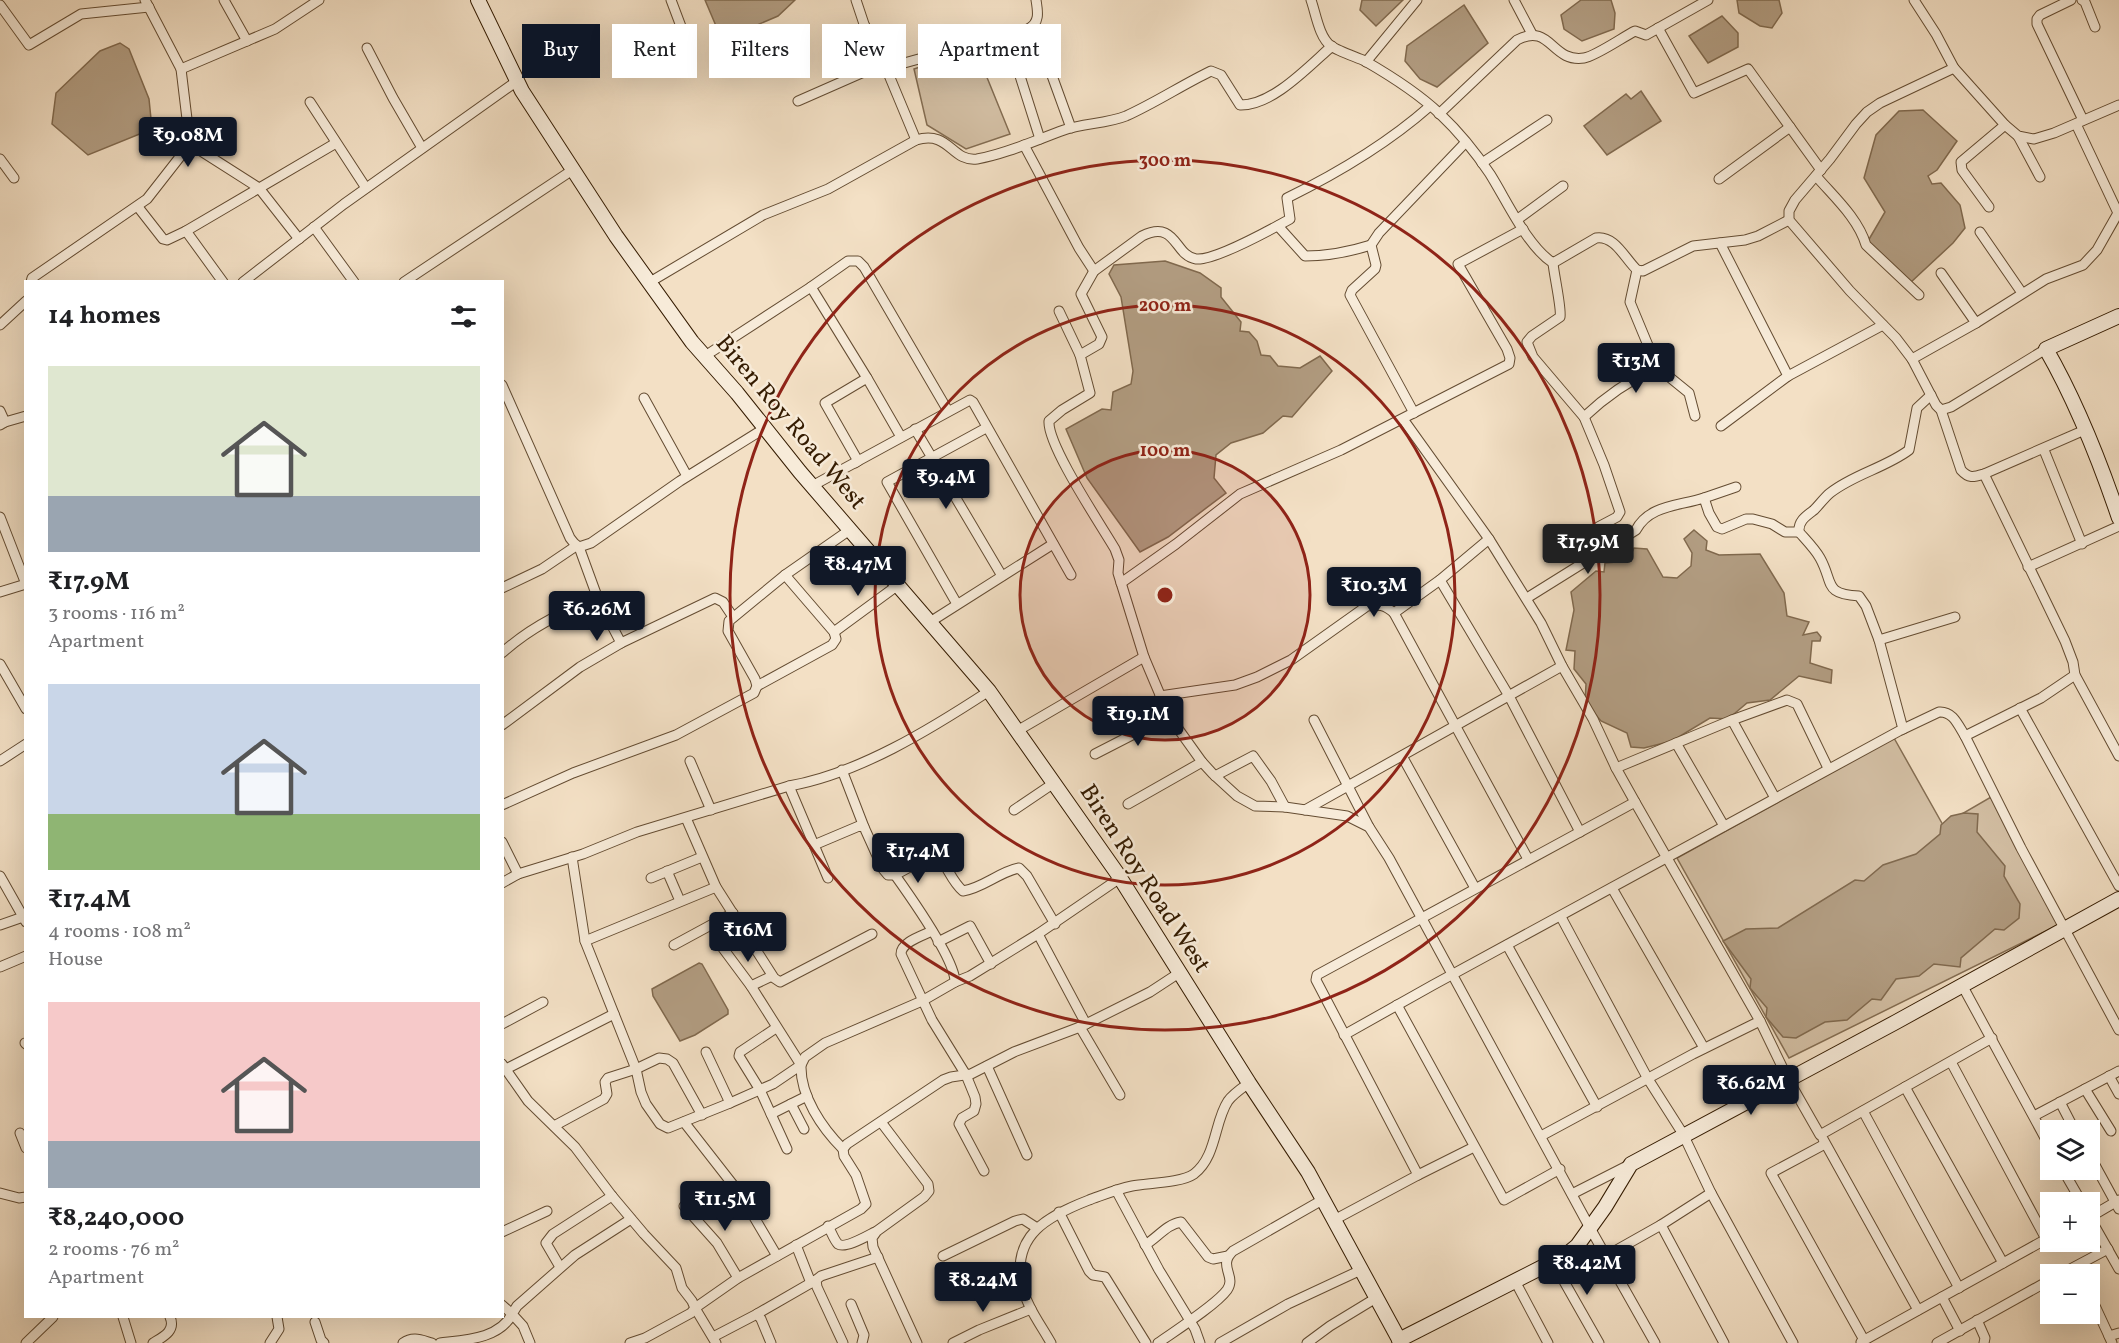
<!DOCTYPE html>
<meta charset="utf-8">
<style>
body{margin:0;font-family:Vollkorn,serif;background:#f2f2f2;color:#202124;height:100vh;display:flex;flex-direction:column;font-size:22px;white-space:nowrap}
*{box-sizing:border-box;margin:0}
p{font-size:20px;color:#757577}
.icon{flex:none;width:33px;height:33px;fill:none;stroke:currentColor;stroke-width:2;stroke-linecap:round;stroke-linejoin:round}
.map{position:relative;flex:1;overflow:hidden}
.drawer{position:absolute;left:24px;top:280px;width:480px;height:1038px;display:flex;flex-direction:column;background:#fff;border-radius:0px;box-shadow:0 6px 24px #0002}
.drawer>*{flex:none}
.top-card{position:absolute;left:522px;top:24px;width:570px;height:54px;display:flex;gap:12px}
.fabs{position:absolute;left:2040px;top:1120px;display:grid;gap:12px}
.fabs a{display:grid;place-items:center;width:60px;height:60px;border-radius:0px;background:#fff;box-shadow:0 6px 24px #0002;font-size:30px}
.price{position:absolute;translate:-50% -51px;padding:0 14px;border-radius:6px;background:#111827;color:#fff;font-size:20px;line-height:39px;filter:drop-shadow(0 2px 3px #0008)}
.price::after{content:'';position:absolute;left:50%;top:36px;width:18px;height:14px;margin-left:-9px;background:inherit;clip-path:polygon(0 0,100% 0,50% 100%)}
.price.on{background:#222;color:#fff}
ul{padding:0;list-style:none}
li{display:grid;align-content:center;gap:12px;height:318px;padding:0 24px}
li span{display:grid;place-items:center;height:186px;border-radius:0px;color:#555}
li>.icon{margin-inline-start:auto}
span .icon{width:108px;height:108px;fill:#fffc;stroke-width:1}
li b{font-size:26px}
h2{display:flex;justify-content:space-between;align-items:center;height:72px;padding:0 24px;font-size:26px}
.chip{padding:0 21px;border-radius:0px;background:#fff;box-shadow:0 6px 24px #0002;font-size:21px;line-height:54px}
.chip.on{background:#111827;color:#fff}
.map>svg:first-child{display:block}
.green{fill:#d3bfa4;stroke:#846d52;stroke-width:1.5}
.water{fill:#b29d82;stroke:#80694e;stroke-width:1.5}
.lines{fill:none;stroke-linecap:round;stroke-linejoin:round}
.street-casing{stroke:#644c32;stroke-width:11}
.secondary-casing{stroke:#341b01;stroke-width:16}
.street{stroke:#f7ebd9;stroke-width:9}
.secondary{stroke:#f7ebd9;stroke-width:14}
.ring{fill:none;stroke:#8f2418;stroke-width:3}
.labels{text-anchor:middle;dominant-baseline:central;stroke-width:5;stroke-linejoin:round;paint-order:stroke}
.street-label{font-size:24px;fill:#341b01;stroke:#f7ebd9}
.centre{fill:#8f2418;stroke:#f7ebd9;stroke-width:3}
.ring-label{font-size:18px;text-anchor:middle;font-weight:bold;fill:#8f2418;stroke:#f7ebd9;stroke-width:5;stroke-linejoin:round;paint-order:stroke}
</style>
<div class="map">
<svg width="2119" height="1343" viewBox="0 0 2119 1343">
<rect width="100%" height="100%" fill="#f3e0c5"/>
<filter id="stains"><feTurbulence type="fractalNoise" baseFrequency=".00333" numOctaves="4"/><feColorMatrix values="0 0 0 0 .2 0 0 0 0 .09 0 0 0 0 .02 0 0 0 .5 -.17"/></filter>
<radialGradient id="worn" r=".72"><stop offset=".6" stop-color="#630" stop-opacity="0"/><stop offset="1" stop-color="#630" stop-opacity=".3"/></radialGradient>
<g class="green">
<path d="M975 48 1010 134 966 149 927 125 914 69Z"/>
<path d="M1894 738 1943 825 1991 797 2060 924 1789 1058 1677 858Z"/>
</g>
<g class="water">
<path d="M705 0H795L778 16 722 40Z"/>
<path d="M1362 0H1403L1376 26 1360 10Z"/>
<path d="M1581 0H1611L1615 13 1614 29 1582 41 1564 29 1561 15Z"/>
<path d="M1737 0H1779L1782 13 1772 28 1760 26 1739 13Z"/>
<path d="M1464 5 1488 43 1437 87 1420 79 1405 61 1407 46Z"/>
<path d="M1722 16 1738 33V47L1708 63 1689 36Z"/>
<path d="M120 43 129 49 149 99 152 129 88 155 52 124 56 93 100 51Z"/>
<path d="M1641 91 1661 121 1607 155 1584 126 1626 94 1631 99Z"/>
<path d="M1923 110 1957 141 1937 170 1928 176 1932 184 1941 183 1960 205 1965 228 1953 243 1910 283 1868 241 1885 212 1864 178 1876 135 1899 111Z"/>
<path d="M1165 261 1200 273 1221 288V297L1241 322 1240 331 1249 332 1257 341 1261 355 1270 356 1278 366 1300 368 1320 356 1332 371 1292 417 1283 416 1263 433 1231 443 1216 455 1214 478 1226 493 1168 537 1140 552 1087 478 1066 429 1102 409 1111 410 1113 392 1131 384 1133 371 1121 297 1109 274 1114 265Z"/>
<path d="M1694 530 1707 541 1706 550 1719 555 1760 554 1784 593 1787 616 1809 622 1803 635 1817 632 1821 637 1820 641H1812L1810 663 1832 670 1831 683 1799 676 1770 700 1747 703 1728 719 1710 718 1672 741 1644 748 1631 747 1627 733 1601 721 1585 702 1586 684 1574 669 1575 651 1566 650 1574 610 1571 592 1596 571 1604 572 1605 563 1628 561 1634 548 1647 549 1663 577 1677 578 1691 566 1692 553 1684 539Z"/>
<path d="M1964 813 1978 814 1977 832 2005 866 2004 876 2020 904 2019 918 2004 930 1995 929 1961 958 1960 967 1934 964 1919 976 1896 979 1881 1000 1872 999 1847 1020 1825 1022 1796 1038 1783 1037 1766 1017 1767 1008 1750 988 1751 979 1723 941 1746 929 1778 928 1855 880 1864 881 1883 865 1916 854 1940 834 1941 825 1951 816Z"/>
<path d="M699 963 702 964 728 1010V1014L695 1035 680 1041 653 996 652 989Z"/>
</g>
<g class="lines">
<g class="street-casing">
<g id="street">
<path d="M224 0 247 41"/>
<path d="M671 0 685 37"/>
<path d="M856 0 864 24 886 68 916 140"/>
<path d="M1311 0C1316 14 1319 37 1331 46 1338 51 1356 57 1365 61 1391 76 1418 93 1440 114 1458 131 1476 153 1490 174 1507 201 1527 246 1553 263L1596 238C1615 235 1625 259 1637 270L1643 271 1693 246 1745 240 1758 236 1789 220"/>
<path d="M1514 0 1532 34"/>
<path d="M1914 0 1936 34 1954 68 2005 125 2018 136 2034 139 2054 133 2119 105"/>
<path d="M2071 0 2040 15 2037 19V24L2083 120"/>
<path d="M2082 0 2085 2 2095 27"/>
<path d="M0 5 29 45 81 14 149 7"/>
<path d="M1034 26 1071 128"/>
<path d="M1658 28 1694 93 1748 69 1821 170"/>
<path d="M1007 35 1040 139"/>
<path d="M367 48 393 98 422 148"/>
<path d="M1366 62 1417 0"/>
<path d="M1954 68 1880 103 1867 112 1856 124 1830 159 1795 200 1789 211V220L1850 291 1896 338 1912 359 1936 405 1941 410 1961 470C1969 479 1974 477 1984 474L2087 429"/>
<path d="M181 69 275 29 319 0"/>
<path d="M798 101 864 72 886 68 1028 29C1040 23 1038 12 1036 0"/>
<path d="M310 102 366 188"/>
<path d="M1430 106C1387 144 1338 173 1287 198L1290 219C1272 229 1214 261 1196 259 1174 256 1177 219 1142 236L1094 271 1081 294 1102 337 1099 344 1080 355 1090 393 1062 410 1049 421C1047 445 1101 525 1115 549L1119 560 1118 573 1144 657 1169 716 1202 762 1213 774 1237 796 1255 806 1285 807 1347 816 1369 827 1389 858 1590 1228 1655 1343"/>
<path d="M1439 114 1517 40C1551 22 1551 63 1584 58 1596 56 1623 37 1635 31L1646 35 1708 0"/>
<path d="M2018 136 2040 177"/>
<path d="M190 144 259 188 299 239"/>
<path d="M1024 145 1079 248 1094 271"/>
<path d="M0 159 14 178"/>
<path d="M1482 163 1547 120"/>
<path d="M1816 176C1834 197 1858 218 1866 245L1919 295"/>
<path d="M1719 179 1790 127"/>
<path d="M138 207 163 239 167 240 186 231"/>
<path d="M1989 207 1962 170 1961 162 2005 125"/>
<path d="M1518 219 1563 186"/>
<path d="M1278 226 1305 256C1329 256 1349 252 1371 245"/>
<path d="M314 227 354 282"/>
<path d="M1980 232 2022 293"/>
<path d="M1720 243 1788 376"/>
<path d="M1637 270 1630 302 1657 367"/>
<path d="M1941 273 1976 323"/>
<path d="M31 282 32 278 147 199 190 144 181 69 145 0"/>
<path d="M223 282 186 231 336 143"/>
<path d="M243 282 344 204 517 81"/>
<path d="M404 282 574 169"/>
<path d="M650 282 763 215 828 189 916 140C950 130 951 162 977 159 1006 154 1036 140 1064 130 1084 123 1106 124 1126 116 1155 103 1182 85 1211 71L1221 75 1240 105C1272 106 1308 67 1332 46"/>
<path d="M811 287 848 261H858L864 267 948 411"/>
<path d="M1059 311 1080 355"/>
<path d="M0 325 26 301"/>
<path d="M705 356 811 287 867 378 901 437"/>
<path d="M1912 359 1976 323 2046 279 2083 265 2097 250 2118 213 2076 124"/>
<path d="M502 385 570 538 574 543 579 547 591 543 680 481 765 428"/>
<path d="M644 398 687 476"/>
<path d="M1941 410 1951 407 2046 349"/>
<path d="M0 411 5 422 0 425"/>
<path d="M1414 413 1350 295 1352 290 1375 269 1376 265 1371 245 1379 233 1465 143"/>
<path d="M1584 417C1605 397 1630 380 1657 367L1689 393 1695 416"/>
<path d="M5 422 26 416"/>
<path d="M1721 426 1788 376 1883 325"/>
<path d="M915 429 1002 576"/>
<path d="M2044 450 2082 544"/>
<path d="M855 463 858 461 825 403 867 378"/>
<path d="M1984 474 2065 641 2073 662 2075 675 2119 756"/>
<path d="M812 486 970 400 973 402 1071 575"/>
<path d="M1704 498 1736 487"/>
<path d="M0 517 26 584"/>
<path d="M1489 539 1541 623 1562 666 1593 719 1616 768 1635 802"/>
<path d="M1578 539 1591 558"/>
<path d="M579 547 598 599"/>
<path d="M1549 553 1617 517 1620 512 1604 465 1584 417 1533 357 1527 342 1532 336 1560 317C1562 310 1554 275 1553 263"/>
<path d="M2028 567 2119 526"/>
<path d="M1440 580 1509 696 1580 832"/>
<path d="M1121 583 1176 544 1240 494 1341 450 1509 364 1510 358 1507 349 1458 264 1523 229"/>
<path d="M502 588 542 569 576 546"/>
<path d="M0 592 26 584"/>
<path d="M1527 598 1636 530C1649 505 1679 506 1704 498L1709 513 1717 527 1722 529 1746 519H1753L1772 524 1785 532H1799"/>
<path d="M957 604 887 482 986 428"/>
<path d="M1394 613 1528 859"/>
<path d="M930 622 1053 544"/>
<path d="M834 632 898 585"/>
<path d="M1879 640 1955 617"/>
<path d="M621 643 715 598 723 602 733 617"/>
<path d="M502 653C531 627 562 611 598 599L621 643 580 667 502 725"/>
<path d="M0 664 26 709"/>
<path d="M757 686 832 645 836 639 834 632 785 575"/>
<path d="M1160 696 1235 685 1257 677 1291 660 1367 606C1379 604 1385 605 1394 613L1440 580 1489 539 1403 419"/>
<path d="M2020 708 2119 886"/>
<path d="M1314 720 1369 827"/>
<path d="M1732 720 1775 798"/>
<path d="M1903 729 1879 640 1866 606 1859 596C1823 594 1834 583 1820 558 1815 549 1806 540 1799 532 1798 521 1806 516 1814 510 1820 504 1824 498 1830 493 1854 474 1885 468 1909 450L1917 408 1931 395"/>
<path d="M1017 731 1144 657"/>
<path d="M1965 736 2021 848 2119 1030"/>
<path d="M1676 743 1724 826"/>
<path d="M1095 754 1169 716"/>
<path d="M1402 756 1475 888"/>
<path d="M0 761 26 744"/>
<path d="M690 761 711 810"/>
<path d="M1616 768 1732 720 1787 700 1797 704 1828 768"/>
<path d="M842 770 864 827"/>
<path d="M1215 776 1253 756 1271 781 1285 807"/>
<path d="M789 786 828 878"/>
<path d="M1128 804 1202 762"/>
<path d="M502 805 573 773 676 735 754 693 757 686 755 679 728 631 729 621 785 575 851 529"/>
<path d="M1014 810 1054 783"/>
<path d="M1305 810 1562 666"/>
<path d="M686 818 716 887 774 978 780 982 872 934"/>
<path d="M502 842 518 874"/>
<path d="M814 845 859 826 864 827 883 869 888 875H895L930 856 937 855C948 866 951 881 963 891 983 888 999 872 1019 868L1027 876 1055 924"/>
<path d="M572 857 585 941 636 1069 641 1092 646 1104 660 1124 668 1128 730 1103 773 1084 801 1065 805 1057 825 1043 922 1001 955 982C955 959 910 896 895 875"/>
<path d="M667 871 680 901"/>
<path d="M0 876 26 922"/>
<path d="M651 878 702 857"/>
<path d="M502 883 518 874 583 854 637 832 789 786C858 774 931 729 989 691"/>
<path d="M1612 888 1704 1048"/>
<path d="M1561 917 1648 1079 1683 1134 1711 1193 1793 1343"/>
<path d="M0 925 23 917"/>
<path d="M932 931C922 936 901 942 901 954L932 1020 966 1075 975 1097 976 1104 974 1111 962 1118 959 1124 984 1171"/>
<path d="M1038 934 1086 1024"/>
<path d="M585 941 716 887"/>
<path d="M938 942 970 926 991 964"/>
<path d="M674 945 733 913"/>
<path d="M1507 945 1597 1107"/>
<path d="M722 947 751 986 801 1065C800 1096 822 1128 843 1149"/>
<path d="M0 967 26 956"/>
<path d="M955 982 970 976 1038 934 1120 878"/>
<path d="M1962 985 2050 1147"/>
<path d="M751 986 772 976"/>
<path d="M1397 1005 1504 1200 1560 1169"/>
<path d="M1760 1021 1788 1079 1820 1135 1992 1038"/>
<path d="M502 1024 543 1002"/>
<path d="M1080 1027 1120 1095"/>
<path d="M776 1028 740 1052 739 1056 760 1090 787 1149"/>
<path d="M1344 1035 1433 985 1899 731 1939 712C1953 711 1958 725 1965 736L2041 698 2075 675"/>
<path d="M25 1043 26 1044"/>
<path d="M706 1052 730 1103"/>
<path d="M1951 1062 2046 1239"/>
<path d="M502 1064 528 1101 575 1147 612 1196 644 1234 676 1268 682 1288 692 1301 695 1308 691 1313 645 1338 630 1343"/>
<path d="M987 1066 1027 1155"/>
<path d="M506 1069 614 1014"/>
<path d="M2109 1076 2119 1094"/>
<path d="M1905 1087 2003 1263"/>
<path d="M2085 1089 2111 1131"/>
<path d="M2060 1102 2075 1131"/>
<path d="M791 1104 804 1129"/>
<path d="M1863 1111 1959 1288"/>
<path d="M771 1114 807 1096"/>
<path d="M2034 1116 2119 1071"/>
<path d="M684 1122 741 1195 777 1256"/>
<path d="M881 1122 928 1184 929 1191 924 1197 877 1231 872 1238 873 1247 917 1343"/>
<path d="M554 1126 604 1099 607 1094 605 1082 608 1078 636 1069 659 1058 667 1059 673 1063 702 1115"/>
<path d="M20 1133 26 1148"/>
<path d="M1823 1139 1918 1310"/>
<path d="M1825 1144 1771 1173 1864 1340"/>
<path d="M2090 1156 2119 1209"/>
<path d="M2063 1170 2082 1203"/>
<path d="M1418 1175 1474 1147"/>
<path d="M1116 1190 1159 1270 1195 1329 1200 1343"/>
<path d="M0 1193 19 1198 26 1197"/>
<path d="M1711 1193 1661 1225 1724 1343"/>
<path d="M1572 1194 1629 1165"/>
<path d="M684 1206 717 1243 738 1278"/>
<path d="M1059 1212 1089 1271 1093 1275 1105 1277 1146 1343"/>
<path d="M2090 1217 2119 1200"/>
<path d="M2090 1218 2119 1269"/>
<path d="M1334 1220 1418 1175 1316 980 1317 975 1635 802 1760 1021 1693 1054 1541 1136"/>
<path d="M828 1226C831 1231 834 1240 838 1244 845 1249 867 1236 875 1232"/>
<path d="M502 1232 547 1211"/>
<path d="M796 1245 811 1283"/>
<path d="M1145 1245C1157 1238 1167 1224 1181 1222L1208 1257 1213 1259 1228 1256"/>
<path d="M943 1256 1015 1221 1023 1219 1037 1228"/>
<path d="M1606 1256 1661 1225"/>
<path d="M1553 1262 1599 1343"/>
<path d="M560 1267 546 1243 553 1234 612 1196"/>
<path d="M2059 1275 2108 1249"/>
<path d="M1515 1281 1548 1343"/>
<path d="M2090 1295 2109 1336"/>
<path d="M1942 1297 1960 1331"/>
<path d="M851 1304 864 1335 862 1343"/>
<path d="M757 1314 816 1280"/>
<path d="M123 1317 131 1343"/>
<path d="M1977 1320 1985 1338 1984 1343"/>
<path d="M315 1322 321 1340 324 1343"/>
<path d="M713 1337 757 1314 761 1319 771 1343"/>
<path d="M1861 1342 2050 1237"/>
<path d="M26 1343 53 1317"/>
<path d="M153 1343C163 1337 176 1331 170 1317"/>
<path d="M270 1343 279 1329 277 1317"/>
<path d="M403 1343C413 1336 421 1340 432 1343"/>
<path d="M440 1343C464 1340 500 1339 512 1314L502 1305"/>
<path d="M530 1343 523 1326 512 1314 517 1306 575 1255 631 1219"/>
<path d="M716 1343 695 1308 738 1278 861 1209 866 1204 856 1175 844 1156 843 1149 847 1144 943 1080 951 1077 971 1074 1014 1052 1080 1027 1150 992 1179 973"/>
<path d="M843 1343 817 1287 816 1280 821 1276 878 1257"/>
<path d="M953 1343 979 1330 1031 1309"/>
<path d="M1051 1343C1041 1325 1027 1307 1022 1286 1011 1235 1048 1216 1089 1200 1103 1195 1117 1189 1132 1186 1148 1183 1181 1183 1194 1174 1217 1156 1214 1122 1228 1101 1233 1094 1242 1088 1249 1083"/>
<path d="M1158 1343C1175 1331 1216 1305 1227 1290 1237 1276 1217 1266 1233 1251L1324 1199"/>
<path d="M1220 1343 1288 1304 1361 1270"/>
<path d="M1307 1343 1330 1326 1376 1298"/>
<path d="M1937 1343 2050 1280"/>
<path d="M2112 1343 2109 1336 2119 1333"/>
</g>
</g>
<g class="secondary-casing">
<g id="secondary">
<path d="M478 0 522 91 616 236 692 342 737 393 800 472 989 691 1117 873 1249 1083 1308 1172 1401 1343"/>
<path d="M2119 316 2046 349C2077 403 2099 459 2119 518"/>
<path d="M1399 1340 1566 1255 1577 1246 1605 1207 1631 1164 1896 1022 2119 899"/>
</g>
</g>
<use href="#street" class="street"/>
<use href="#secondary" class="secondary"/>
</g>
<circle cx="1165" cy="595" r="145" fill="#8f2418" fill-opacity=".12"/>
<g class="ring">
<circle cx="1165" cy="595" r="145"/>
<circle cx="1165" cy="595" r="290"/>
<circle cx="1165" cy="595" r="435"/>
</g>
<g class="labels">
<g class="street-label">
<text transform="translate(790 423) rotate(50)">Biren Roy Road West</text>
<text transform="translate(1144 879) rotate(57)">Biren Roy Road West</text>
</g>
</g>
<circle cx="1165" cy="595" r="9" class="centre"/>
<g class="ring-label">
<text x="1165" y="166">300 m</text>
<text x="1165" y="311">200 m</text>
<text x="1165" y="456">100 m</text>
</g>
<rect width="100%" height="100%" filter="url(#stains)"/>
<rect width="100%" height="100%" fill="url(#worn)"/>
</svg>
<div class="fabs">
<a><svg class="icon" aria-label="layers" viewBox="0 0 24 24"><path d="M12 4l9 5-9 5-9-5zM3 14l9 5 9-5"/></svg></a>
<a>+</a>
<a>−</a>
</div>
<b class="price" style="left:188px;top:168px">₹9.08M</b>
<b class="price" style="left:1636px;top:394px">₹13M</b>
<b class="price" style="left:946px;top:510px">₹9.4M</b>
<b class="price on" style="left:1588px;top:575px">₹17.9M</b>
<b class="price" style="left:858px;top:597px">₹8.47M</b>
<b class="price" style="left:1374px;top:618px">₹10.3M</b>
<b class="price" style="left:597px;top:642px">₹6.26M</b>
<b class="price" style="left:1138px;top:747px">₹19.1M</b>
<b class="price" style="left:918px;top:884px">₹17.4M</b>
<b class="price" style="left:748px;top:963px">₹16M</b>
<b class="price" style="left:1751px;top:1116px">₹6.62M</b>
<b class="price" style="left:725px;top:1232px">₹11.5M</b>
<b class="price" style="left:1587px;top:1296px">₹8.42M</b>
<b class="price" style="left:983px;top:1313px">₹8.24M</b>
<div class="top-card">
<a class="chip on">Buy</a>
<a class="chip">Rent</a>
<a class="chip">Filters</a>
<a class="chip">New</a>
<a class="chip">Apartment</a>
</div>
<section class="drawer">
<h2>14 homes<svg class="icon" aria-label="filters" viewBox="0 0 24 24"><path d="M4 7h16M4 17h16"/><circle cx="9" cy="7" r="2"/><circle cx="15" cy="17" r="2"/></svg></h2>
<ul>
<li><span style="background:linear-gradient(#dfe7d0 70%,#9aa5b1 0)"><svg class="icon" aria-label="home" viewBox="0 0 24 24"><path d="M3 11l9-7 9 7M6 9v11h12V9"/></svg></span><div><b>₹17.9M</b><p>3 rooms · 116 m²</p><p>Apartment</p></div></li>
<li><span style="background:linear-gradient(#c9d6e8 70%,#8fb573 0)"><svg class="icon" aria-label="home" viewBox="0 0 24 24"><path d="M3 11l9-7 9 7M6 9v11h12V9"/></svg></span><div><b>₹17.4M</b><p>4 rooms · 108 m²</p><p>House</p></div></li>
<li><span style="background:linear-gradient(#f6c9c9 75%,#9aa5b1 0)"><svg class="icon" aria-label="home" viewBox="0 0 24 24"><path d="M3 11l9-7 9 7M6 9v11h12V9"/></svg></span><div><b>₹8,240,000</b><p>2 rooms · 76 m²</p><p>Apartment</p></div></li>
</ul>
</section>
</div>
